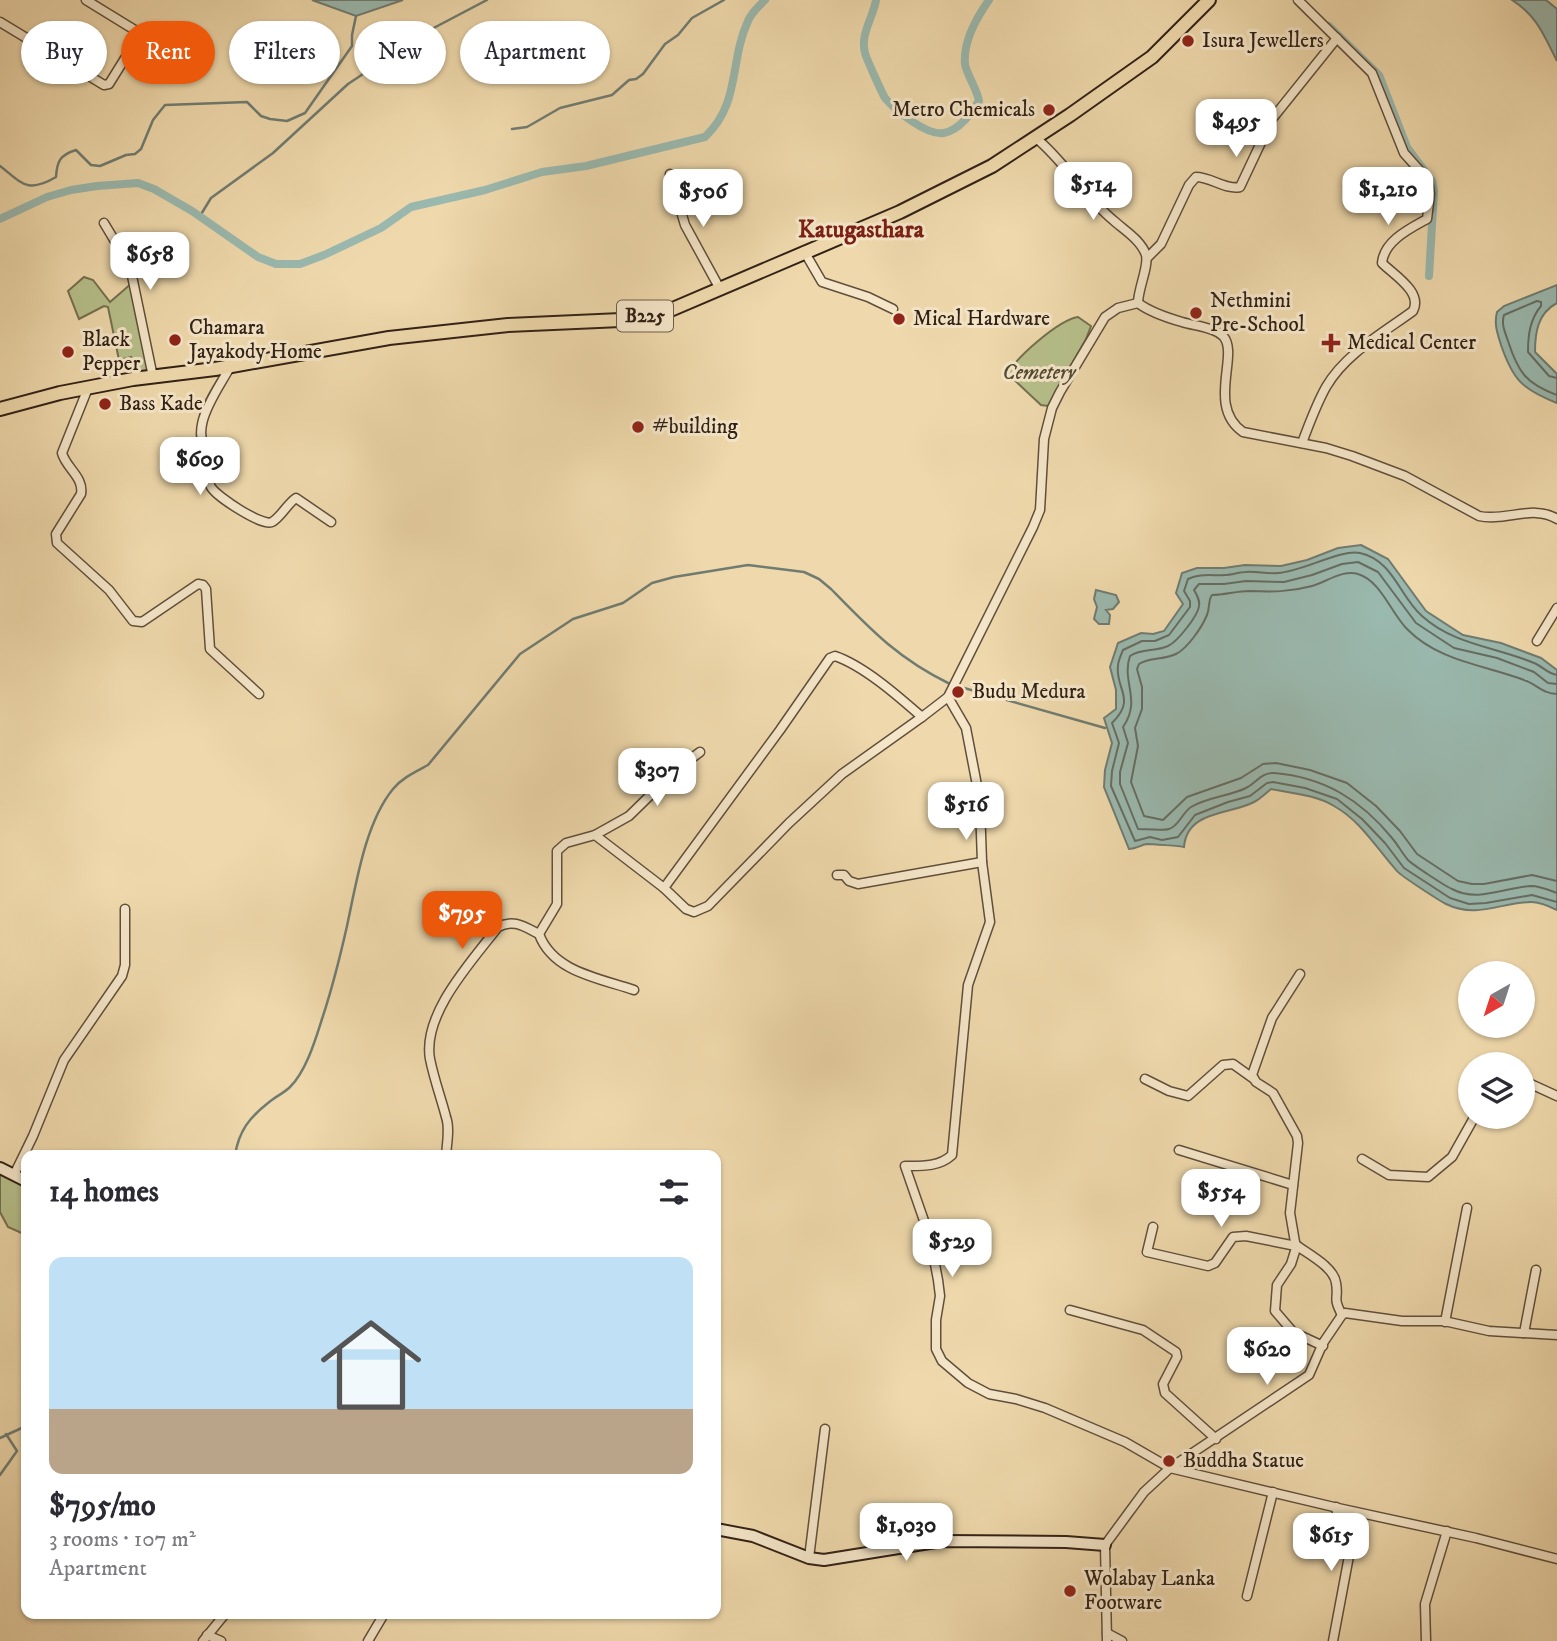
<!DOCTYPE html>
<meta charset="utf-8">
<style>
body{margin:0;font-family:"IM FELL DW Pica",serif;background:#f7f7f7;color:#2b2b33;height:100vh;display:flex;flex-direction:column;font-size:26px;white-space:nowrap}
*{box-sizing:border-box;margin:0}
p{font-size:23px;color:#7c7c81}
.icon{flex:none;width:38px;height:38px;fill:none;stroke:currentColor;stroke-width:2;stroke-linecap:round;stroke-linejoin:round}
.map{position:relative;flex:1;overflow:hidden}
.details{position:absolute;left:21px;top:1150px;width:700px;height:469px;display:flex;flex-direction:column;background:#fff;border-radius:14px;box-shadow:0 2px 5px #0004}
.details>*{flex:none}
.hud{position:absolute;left:21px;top:21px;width:700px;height:63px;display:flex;gap:14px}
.needle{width:46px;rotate:219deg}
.fabs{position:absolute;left:1458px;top:961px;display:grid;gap:14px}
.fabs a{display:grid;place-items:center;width:77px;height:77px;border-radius:50%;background:#fff;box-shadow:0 2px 5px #0004;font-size:35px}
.price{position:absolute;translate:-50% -60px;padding:0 16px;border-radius:14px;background:#fff;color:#222;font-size:23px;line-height:46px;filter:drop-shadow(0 2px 4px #0008)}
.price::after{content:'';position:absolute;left:50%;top:42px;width:21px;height:16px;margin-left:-10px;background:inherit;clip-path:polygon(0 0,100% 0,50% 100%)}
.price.active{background:#ea580c;color:#fff}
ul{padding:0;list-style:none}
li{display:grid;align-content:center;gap:14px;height:371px;padding:0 28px}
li+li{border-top:2px solid #e1e1e2}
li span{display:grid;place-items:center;height:217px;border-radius:14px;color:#555}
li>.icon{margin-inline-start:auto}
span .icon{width:126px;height:126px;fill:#fffc;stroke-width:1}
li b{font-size:30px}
h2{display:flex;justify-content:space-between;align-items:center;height:84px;padding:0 28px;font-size:30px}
.tag{padding:0 24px;border-radius:32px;background:#fff;box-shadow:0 2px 5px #0004;font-size:24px;line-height:63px}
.tag.active{background:#ea580c;color:#fff}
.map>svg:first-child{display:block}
.green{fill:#b7c08b;stroke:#747050;stroke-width:2}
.water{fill:#9ab9af;stroke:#707c72;stroke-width:2}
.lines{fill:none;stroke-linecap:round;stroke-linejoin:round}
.shore{stroke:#666d62;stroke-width:2}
.stream{stroke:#707c72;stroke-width:2.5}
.canal{stroke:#9ab9af;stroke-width:8}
.street-casing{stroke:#604f3c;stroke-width:11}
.secondary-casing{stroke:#312116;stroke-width:14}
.primary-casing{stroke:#312116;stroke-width:16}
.street{stroke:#f5e6c9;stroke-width:8}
.secondary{stroke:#f5e6c9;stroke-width:10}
.primary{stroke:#efd9ac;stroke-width:12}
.poi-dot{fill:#8f2418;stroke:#f5e6c9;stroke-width:2.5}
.labels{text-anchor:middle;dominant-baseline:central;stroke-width:6;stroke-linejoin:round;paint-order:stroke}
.shield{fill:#f5e6c9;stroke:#6c5c4c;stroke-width:2}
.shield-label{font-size:19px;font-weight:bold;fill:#312116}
.poi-label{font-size:21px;fill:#312116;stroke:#f5e6c9;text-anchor:start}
.park-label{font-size:21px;font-style:italic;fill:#524933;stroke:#f5e6c9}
.quarter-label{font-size:24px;font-weight:bold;fill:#7a1f14;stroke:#f5e6c9}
</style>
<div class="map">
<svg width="1557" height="1641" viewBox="0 0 1557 1641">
<rect width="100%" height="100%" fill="#efd9ac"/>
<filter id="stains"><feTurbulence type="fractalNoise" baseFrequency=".00286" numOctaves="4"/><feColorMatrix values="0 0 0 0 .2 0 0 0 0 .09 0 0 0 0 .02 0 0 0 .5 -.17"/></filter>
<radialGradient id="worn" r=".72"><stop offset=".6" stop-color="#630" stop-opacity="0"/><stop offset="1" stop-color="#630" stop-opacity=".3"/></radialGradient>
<g class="green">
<path d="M84 277 93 280 110 302 133 282 153 377 137 379 131 357 119 360 108 307 104 306 79 319 68 291Z"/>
<path d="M1078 317 1091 326 1086 339 1048 406 1041 405 1008 374C1016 357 1059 320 1078 317Z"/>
<path d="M0 1170 26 1183V1235L8 1227 0 1212Z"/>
</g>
<g class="water">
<path d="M312 0H403L356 16Z"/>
<path d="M1512 0H1546L1557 9V61C1543 34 1538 17 1512 0Z"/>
<path d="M1557 285V303C1538 313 1535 332 1535 352L1557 374V403C1522 389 1513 380 1501 345 1497 332 1494 324 1497 312L1504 306Z"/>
<path d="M1361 545 1388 559 1426 611 1463 635 1501 643 1541 658 1557 670V910C1549 906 1540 902 1531 902 1502 902 1477 919 1446 904 1440 901 1401 876 1397 871 1377 849 1361 821 1334 806 1316 795 1291 793 1271 789 1266 793 1260 799 1254 802 1230 815 1187 810 1184 847 1181 846 1150 844 1147 844 1140 845 1137 849 1129 849L1104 787 1105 770 1112 743 1104 718 1116 709V690L1110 667 1118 643 1141 633 1153 634 1164 631 1183 604 1176 593 1182 573 1197 568H1224L1245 565 1281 566 1307 560 1338 548Z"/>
<path d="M1096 590 1116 595 1119 602 1113 609 1106 610 1110 615 1109 624H1099L1094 619 1097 607 1094 599Z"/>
</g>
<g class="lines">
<g class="shore">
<path d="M1557 378 1549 376 1528 352C1528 335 1530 319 1541 306V302L1537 301 1504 315C1501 324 1505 332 1508 341 1518 372 1526 384 1557 395"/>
<path d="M1557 675C1548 674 1542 666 1534 663 1496 647 1454 645 1422 616 1400 597 1393 560 1360 553 1340 549 1302 572 1278 573 1267 574 1256 571 1246 572 1239 572 1232 575 1225 575 1212 576 1200 573 1188 579L1184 591 1190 601V607L1169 635 1155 641H1142L1123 650C1121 655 1118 661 1118 666 1115 689 1137 699 1112 723L1119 743 1112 771 1111 786 1135 841 1150 837 1162 840 1178 837 1195 815 1228 802 1250 796 1267 783 1273 782 1305 788 1337 799 1362 819 1385 843 1404 868 1450 898 1469 904 1486 903 1532 895 1557 902"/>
<path d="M1557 684 1548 683 1534 672 1497 658 1454 648 1416 623 1378 572 1358 562 1342 564 1312 575 1284 582 1246 581 1224 584H1199L1194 590C1197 595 1200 600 1199 606 1198 616 1177 642 1168 646 1155 652 1142 648 1130 656 1121 682 1142 700 1123 727L1128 743 1120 772V784L1138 829C1145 829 1163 831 1169 829 1179 826 1182 813 1191 807 1208 797 1230 796 1246 788 1256 783 1262 772 1274 773 1324 777 1361 800 1392 838 1398 845 1402 853 1408 860 1413 865 1445 886 1452 889 1478 903 1505 887 1531 886 1540 886 1549 890 1557 893"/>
<path d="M1557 694C1543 694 1536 684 1524 680 1484 665 1438 661 1407 629 1391 613 1381 581 1358 574 1344 569 1326 582 1312 586 1290 592 1272 592 1249 591 1237 591 1224 595 1212 595 1208 600 1210 608 1207 615 1202 627 1188 648 1176 654 1164 660 1149 657 1139 664L1137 669 1142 687V709L1135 728 1138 746 1131 782 1144 816 1163 820 1187 797 1241 778 1263 764 1276 763 1310 770 1347 783 1376 806 1400 831 1417 854 1458 881 1472 884H1484L1532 875 1557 881"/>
</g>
<g class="stream">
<path d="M512 129 527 127 560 108 612 95 629 80 636 79 643 74 665 44 678 35 692 18 724 0"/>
<path d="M0 166C22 183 27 194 56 177 57 161 60 155 76 150L91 165 100 166 126 155 135 154 141 149 153 120 165 105 247 102 261 116 270 119 287 121 305 113 352 46V35L356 16"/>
<path d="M200 216 211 198 273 153 348 84 426 32 487 0"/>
<path d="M235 1155C239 1131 249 1118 268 1103 275 1097 284 1093 290 1087 306 1071 315 1041 322 1019 332 989 340 957 347 926 356 885 365 823 393 789 402 778 415 772 428 765L520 654 573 619 623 603 652 583 674 577 748 565 804 572 819 579 831 589C870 629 898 659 950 684L1105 728"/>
<path d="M0 1438 26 1426"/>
<path d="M0 1475 17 1451 6 1434"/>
</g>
<g class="canal">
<path d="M876 0C873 18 860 34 865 53 866 58 883 95 885 98 896 111 927 136 944 133 960 130 971 113 979 101 977 89 966 73 965 64 963 42 977 17 989 0"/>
<path d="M1329 26 1379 75 1407 147 1432 181 1434 191 1429 276"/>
<path d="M0 219 47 197 71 190 97 186 138 183 154 189 192 211 258 257 276 264H300L324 255 381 228 411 207 485 190 542 172 586 166 705 137C741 103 729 62 748 21 751 13 759 6 765 0"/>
</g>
<g class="street-casing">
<g id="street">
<path d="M1298 0 1372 73 1404 153 1428 180 1430 194 1427 219C1409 229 1384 241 1382 263 1394 275 1423 292 1413 311 1383 333 1345 354 1326 387 1316 405 1309 424 1302 443"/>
<path d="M0 22 104 85 109 84 137 39 138 32 86 0"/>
<path d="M1036 138C1065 162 1084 196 1113 220 1124 230 1141 240 1146 255 1149 266 1138 289 1138 303"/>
<path d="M670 174 685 225 720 289"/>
<path d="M104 223 125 258 132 276 153 377"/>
<path d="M804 251 822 282 868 297 893 309"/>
<path d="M1147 258 1161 244 1189 185 1196 177C1211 177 1225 190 1240 187L1272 119 1337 38"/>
<path d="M1138 303C1150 312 1168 318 1182 322 1194 326 1214 327 1223 336 1240 354 1206 406 1243 432L1326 448 1352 456 1405 476 1479 516C1504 522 1534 504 1557 519"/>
<path d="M230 367C215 395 184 432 213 461 213 470 206 479 211 487 217 497 263 527 272 522 281 517 287 504 296 498L331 522"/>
<path d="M88 388 62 453C66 468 84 477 81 494L56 534 57 543 109 590 133 621 142 622 198 584 203 585 206 589 210 649 259 694"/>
<path d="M1537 641 1557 608"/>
<path d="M948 697 966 728 976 780 980 806 982 862 990 922 968 985 952 1155C939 1167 922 1166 905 1166L930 1238 938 1280 940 1296 936 1320V1349L942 1361 968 1383 989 1394 1016 1399 1045 1408 1125 1442 1170 1468 1338 1508 1476 1538 1557 1559"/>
<path d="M595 835 629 816 676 770 700 752"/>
<path d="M837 875H844L849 881 858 884 982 862"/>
<path d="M664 888 780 730 830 658 835 656C864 666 898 696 922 717L948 697 1033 527 1040 510 1044 439 1052 408 1060 392 1105 317 1118 308 1138 303"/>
<path d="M539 934 557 904V851L566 843 595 835 664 888 686 909 694 912 708 906 789 823 842 774 922 717"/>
<path d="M1300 974 1272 1018 1252 1075 1256 1082 1273 1093 1297 1136 1298 1143 1290 1213 1296 1248 1291 1264 1277 1285 1275 1311 1293 1332 1323 1346"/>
<path d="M1145 1079 1169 1091 1188 1096 1223 1065 1233 1064 1254 1079"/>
<path d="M1522 1080 1557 1096"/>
<path d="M1179 1150 1293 1185"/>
<path d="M446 1155C447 1143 450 1128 446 1117 441 1098 434 1079 430 1059 422 1014 472 961 498 927 514 919 523 926 539 934 553 972 599 978 634 990"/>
<path d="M1362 1159 1389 1175 1428 1177 1452 1157 1475 1116"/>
<path d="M14 1175 33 1136 64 1060 122 976 125 965V909"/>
<path d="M1153 1227 1147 1252 1208 1266 1215 1263 1233 1237 1246 1236 1296 1246"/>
<path d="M1296 1245C1308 1254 1334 1267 1336 1283 1339 1300 1332 1296 1342 1315"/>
<path d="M1070 1310 1143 1330 1176 1352 1177 1357 1163 1384 1165 1393 1216 1439"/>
<path d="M1445 1322 1467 1208"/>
<path d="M1524 1333 1536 1270"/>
<path d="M809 1558 825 1429"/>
<path d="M1247 1596 1273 1492"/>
<path d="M1107 1633 1122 1641"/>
<path d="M207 1635 221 1641"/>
<path d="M203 1641 225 1614"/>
<path d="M368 1641 384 1614"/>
<path d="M1107 1641 1105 1545 1127 1515 1144 1492 1170 1468 1309 1375 1323 1343 1342 1315 1345 1313 1402 1321H1444L1489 1331 1557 1335"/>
<path d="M1333 1641 1349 1556C1349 1539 1338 1524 1336 1507"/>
<path d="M1426 1641 1425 1604 1447 1531"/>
</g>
</g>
<g class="secondary-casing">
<g id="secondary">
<path d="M0 1168 26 1181"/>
<path d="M716 1529 753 1536 809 1558 824 1560 942 1541 1066 1542 1105 1545"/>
</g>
</g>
<g class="primary-casing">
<path id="primary" d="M0 409 60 393 133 379 215 369 389 338 508 325 621 320 668 311 900 212 992 166 1070 115 1152 57 1209 0"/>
</g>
<use href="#street" class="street"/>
<use href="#secondary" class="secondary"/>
<use href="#primary" class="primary"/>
</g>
<g class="poi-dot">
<circle cx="1188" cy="41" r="7"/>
<circle cx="1049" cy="110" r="7"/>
<circle cx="1196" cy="313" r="7"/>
<circle cx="899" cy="319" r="7"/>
<circle cx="175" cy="340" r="7"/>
<path d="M1327.5 332.5h7v7h7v7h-7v7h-7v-7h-7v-7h7z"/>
<circle cx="68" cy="352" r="7"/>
<circle cx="105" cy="404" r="7"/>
<circle cx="638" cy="427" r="7"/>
<circle cx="958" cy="692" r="7"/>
<circle cx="1169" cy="1461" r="7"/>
<circle cx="1070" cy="1591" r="7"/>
</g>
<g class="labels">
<rect class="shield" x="617" y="300.5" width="56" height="31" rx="5"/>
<g class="shield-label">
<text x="645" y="316">B225</text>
</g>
<g class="poi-label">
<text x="1202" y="41">Isura Jewellers</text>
<text x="1035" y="110" text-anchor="end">Metro Chemicals</text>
<text x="1210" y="301">Nethmini<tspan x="1210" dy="24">Pre-School</tspan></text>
<text x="913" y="319">Mical Hardware</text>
<text x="189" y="328">Chamara<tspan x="189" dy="24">Jayakody Home</tspan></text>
<text x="82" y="340">Black<tspan x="82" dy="24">Pepper</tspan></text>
<text x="1347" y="343">Medical Center</text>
<text x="119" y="404">Bass Kade</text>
<text x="652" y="427">#building</text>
<text x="972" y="692">Budu Medura</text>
<text x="1183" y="1461">Buddha Statue</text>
<text x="1084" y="1579">Wolabay Lanka<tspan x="1084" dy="24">Footware</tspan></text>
</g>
<g class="park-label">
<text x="1039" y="373">Cemetery</text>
</g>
<g class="quarter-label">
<text x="861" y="230">Katugasthara</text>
</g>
</g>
<rect width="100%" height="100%" filter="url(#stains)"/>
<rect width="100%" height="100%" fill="url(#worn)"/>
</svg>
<div class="fabs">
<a><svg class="needle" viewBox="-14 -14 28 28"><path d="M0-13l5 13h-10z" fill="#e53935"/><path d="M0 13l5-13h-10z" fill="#7c7c81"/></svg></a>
<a><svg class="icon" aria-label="layers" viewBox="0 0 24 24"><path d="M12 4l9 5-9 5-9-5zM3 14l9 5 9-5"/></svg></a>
</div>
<b class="price" style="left:1236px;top:159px">$495</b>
<b class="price" style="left:1093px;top:222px">$514</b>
<b class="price" style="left:1388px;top:227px">$1,210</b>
<b class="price" style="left:703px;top:229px">$506</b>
<b class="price" style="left:150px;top:292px">$658</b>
<b class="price" style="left:200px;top:497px">$609</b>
<b class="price" style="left:657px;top:808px">$307</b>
<b class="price" style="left:966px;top:842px">$516</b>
<b class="price active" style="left:462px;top:951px">$795</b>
<b class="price" style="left:1221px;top:1229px">$554</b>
<b class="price" style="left:952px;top:1279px">$529</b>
<b class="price" style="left:1267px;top:1387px">$620</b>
<b class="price" style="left:906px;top:1563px">$1,030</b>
<b class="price" style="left:1331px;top:1573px">$615</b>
<div class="hud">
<a class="tag">Buy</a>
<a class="tag active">Rent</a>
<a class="tag">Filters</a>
<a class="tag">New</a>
<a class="tag">Apartment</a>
</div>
<section class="details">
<h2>14 homes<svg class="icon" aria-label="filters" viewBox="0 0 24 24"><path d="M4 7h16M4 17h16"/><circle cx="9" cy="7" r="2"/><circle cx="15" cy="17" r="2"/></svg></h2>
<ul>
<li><span style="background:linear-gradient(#bfe0f5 70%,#b9a48a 0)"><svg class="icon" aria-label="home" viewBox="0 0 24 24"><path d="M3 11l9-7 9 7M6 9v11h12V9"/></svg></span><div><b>$795/mo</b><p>3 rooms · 107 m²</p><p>Apartment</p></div></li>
</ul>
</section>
</div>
